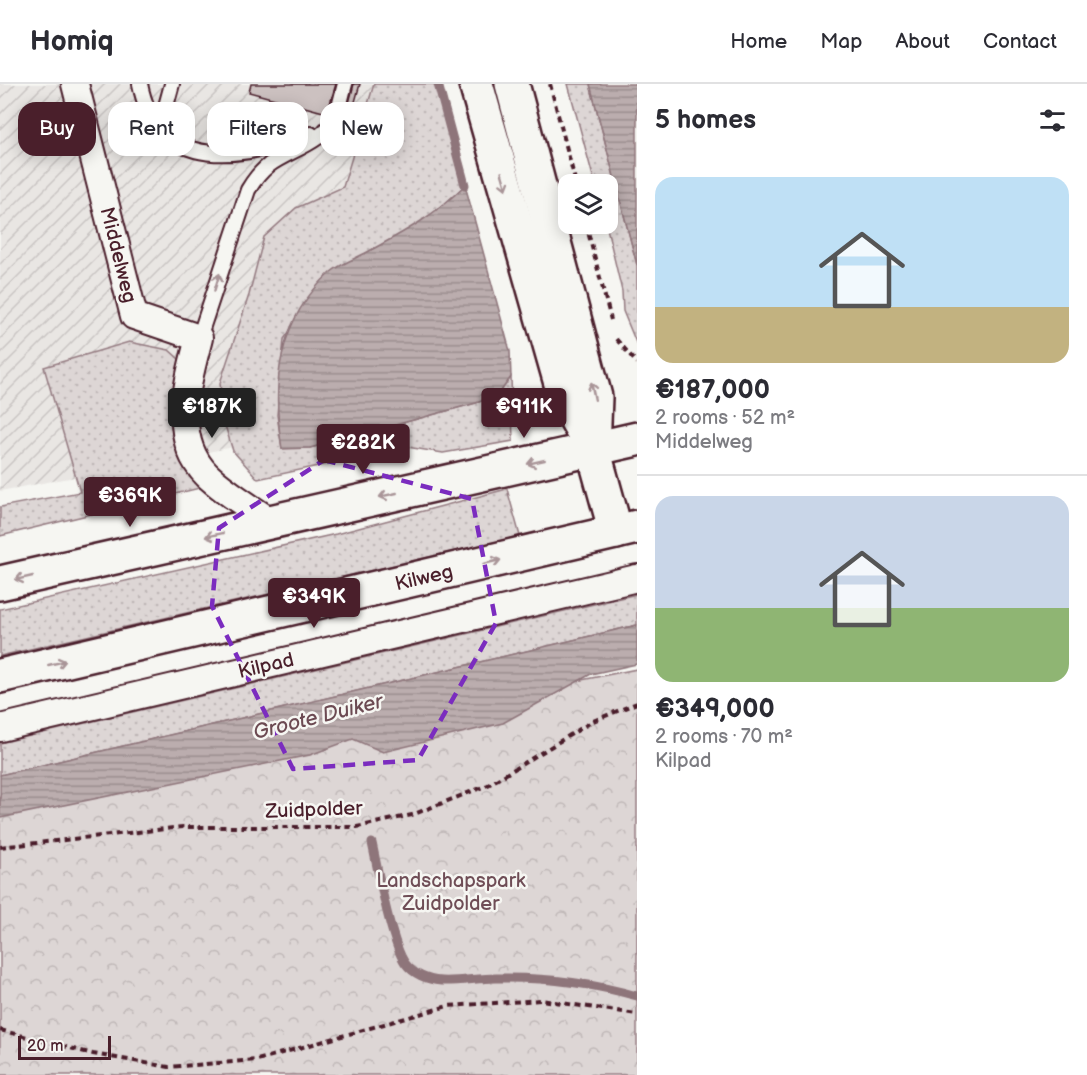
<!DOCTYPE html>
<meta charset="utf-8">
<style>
body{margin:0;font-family:"Balsamiq Sans",sans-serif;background:#f7f7f7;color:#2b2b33;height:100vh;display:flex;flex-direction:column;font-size:22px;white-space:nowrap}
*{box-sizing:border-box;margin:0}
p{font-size:20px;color:#7c7c81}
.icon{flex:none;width:33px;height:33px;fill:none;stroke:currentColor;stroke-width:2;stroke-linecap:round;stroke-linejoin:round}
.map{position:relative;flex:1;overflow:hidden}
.drawer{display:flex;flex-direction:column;background:#fff;width:450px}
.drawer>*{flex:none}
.banner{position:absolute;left:18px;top:18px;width:528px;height:54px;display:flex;gap:12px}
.controls{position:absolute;left:558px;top:90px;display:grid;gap:12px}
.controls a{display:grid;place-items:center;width:60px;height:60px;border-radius:12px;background:#fff;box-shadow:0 3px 15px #0003;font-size:30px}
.scale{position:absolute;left:18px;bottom:15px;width:93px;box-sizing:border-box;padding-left:6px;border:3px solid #4a1f2b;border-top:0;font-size:16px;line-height:21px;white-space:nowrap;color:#4a1f2b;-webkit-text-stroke:4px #f6f6f2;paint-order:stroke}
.price{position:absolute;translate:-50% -51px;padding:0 14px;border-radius:6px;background:#4a1f2b;color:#fff;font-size:20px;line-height:39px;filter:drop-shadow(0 2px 3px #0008)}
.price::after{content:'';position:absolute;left:50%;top:36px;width:18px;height:14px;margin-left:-9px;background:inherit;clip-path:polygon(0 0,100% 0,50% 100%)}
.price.on{background:#222;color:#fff}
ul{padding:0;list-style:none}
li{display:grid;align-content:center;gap:12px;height:318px;padding:0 18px}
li+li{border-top:2px solid #e1e1e2}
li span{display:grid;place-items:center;height:186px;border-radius:18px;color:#555}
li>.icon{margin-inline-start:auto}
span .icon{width:108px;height:108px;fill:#fffc;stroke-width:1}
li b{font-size:26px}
h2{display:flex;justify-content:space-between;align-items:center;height:72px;padding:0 18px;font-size:26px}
.chip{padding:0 21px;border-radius:18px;background:#fff;box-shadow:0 3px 15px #0003;font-size:21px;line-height:54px}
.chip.on{background:#4a1f2b;color:#fff}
header{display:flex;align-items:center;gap:36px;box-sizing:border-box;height:84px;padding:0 30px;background:#fff;border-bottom:2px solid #e1e1e2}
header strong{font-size:28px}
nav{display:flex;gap:33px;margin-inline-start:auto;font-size:21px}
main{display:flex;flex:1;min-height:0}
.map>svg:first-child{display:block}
.industrial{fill:url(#industrial-furrows)}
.grass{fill:url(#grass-dots);stroke:#947a80;stroke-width:1.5}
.forest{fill:url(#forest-crowns);stroke:#947a80;stroke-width:1.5}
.water{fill:url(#water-rules);stroke:#8e747a;stroke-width:1.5}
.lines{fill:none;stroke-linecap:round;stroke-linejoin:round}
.stream{stroke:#8e747a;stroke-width:9}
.building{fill:#ccc1c0;stroke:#4a1f2b;stroke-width:1.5}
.service-casing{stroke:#4a1f2b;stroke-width:18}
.minor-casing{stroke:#4a1f2b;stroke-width:30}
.secondary-casing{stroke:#4a1f2b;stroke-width:38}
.path{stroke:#4a1f2b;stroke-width:4;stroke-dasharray:6 4.5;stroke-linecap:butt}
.service{stroke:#f6f6f2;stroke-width:14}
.minor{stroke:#f6f6f2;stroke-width:26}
.secondary{stroke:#f6f6f2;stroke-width:33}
.oneway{stroke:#a99598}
.marked{fill:none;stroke:#7b2cbf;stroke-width:4.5;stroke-dasharray:12 8;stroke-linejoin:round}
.labels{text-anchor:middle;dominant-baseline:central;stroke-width:5;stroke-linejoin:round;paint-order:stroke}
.street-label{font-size:20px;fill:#4a1f2b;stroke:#f6f6f2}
.park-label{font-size:20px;fill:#6f4d56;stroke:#f6f6f2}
.water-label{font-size:21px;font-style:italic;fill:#6c4a52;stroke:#f6f6f2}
</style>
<header>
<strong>Homiq</strong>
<nav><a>Home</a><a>Map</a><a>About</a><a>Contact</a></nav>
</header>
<main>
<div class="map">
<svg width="637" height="991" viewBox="0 0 637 991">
<defs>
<pattern id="industrial-furrows" width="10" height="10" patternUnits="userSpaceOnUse" patternTransform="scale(1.5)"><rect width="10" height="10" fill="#e9e6e3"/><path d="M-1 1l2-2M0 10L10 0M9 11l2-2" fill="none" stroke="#c9c5c3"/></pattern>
<pattern id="grass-dots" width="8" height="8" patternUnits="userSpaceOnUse" patternTransform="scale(1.5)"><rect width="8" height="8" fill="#ddd6d5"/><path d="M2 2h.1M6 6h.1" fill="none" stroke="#bfb7b7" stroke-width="1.8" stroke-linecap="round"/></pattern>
<pattern id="forest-crowns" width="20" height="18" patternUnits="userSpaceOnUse" patternTransform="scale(1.5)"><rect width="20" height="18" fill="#ddd6d5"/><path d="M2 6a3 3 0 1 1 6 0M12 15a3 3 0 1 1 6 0" fill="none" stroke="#bfb7b7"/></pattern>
<pattern id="water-rules" width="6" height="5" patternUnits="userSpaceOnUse" patternTransform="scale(1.5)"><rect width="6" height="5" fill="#bbadae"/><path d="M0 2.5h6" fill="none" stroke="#9a8c8e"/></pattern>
</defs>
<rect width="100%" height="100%" fill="#f6f6f2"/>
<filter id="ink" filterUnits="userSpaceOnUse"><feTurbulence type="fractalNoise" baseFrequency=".0167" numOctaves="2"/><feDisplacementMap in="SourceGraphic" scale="12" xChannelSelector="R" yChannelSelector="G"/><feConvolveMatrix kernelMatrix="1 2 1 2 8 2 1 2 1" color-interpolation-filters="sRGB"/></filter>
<g filter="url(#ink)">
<path class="industrial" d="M0 0H419L250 360 0 407Z"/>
<g class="grass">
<path d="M374 0H438L465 101 430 134 332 188 284 255 277 331 282 364H310L476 319 498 311 511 293 513 357 443 369 407 363 258 395 233 367 224 338 220 299 249 211 264 153 296 124 343 103Z"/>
<path d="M568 0H590L637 181V261L623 227 622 207 606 140 608 100H595Z"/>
<path d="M129 258 169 266 179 275 204 403 0 452V423L80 408 44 283Z"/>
<path d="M507 405 520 452 0 572V525L336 450Z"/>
<path d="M637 510V541L0 691V659Z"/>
</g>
<path class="forest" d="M637 585V991H0V711Z"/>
<g class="water">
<path d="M590 0H637V181Z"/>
<path d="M465 101 510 267 511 293 498 311 476 319 310 364 282 365C271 299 278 235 331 188 342 179 359 173 371 166 408 146 435 131 465 101Z"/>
<path d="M637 541V580L591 590 503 639 383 668 353 655 310 671 0 734V691Z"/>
</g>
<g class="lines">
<g class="stream">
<path d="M438 0 465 101"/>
<path d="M372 759C378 786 391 859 405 879 413 890 427 896 441 897 459 898 478 894 496 894 543 893 592 899 637 912"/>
</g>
</g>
<g class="building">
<path d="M251 0H336L327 29 249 8Z"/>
<path d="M354 0H360L350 36 345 34Z"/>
</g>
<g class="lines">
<g class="service-casing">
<g id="service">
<path d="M140 0C158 92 246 74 311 50"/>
<path d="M160 44 172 0"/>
<path d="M199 254 248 106C254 96 260 88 269 81 291 65 323 59 336 32 340 22 342 10 345 0"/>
</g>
</g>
<g class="minor-casing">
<g id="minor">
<path d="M75 0 134 232 199 254C188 298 170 354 207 391 226 409 250 423 271 438"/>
<path d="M0 644 637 494"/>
</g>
</g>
<g class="secondary-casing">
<g id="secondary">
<path d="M476 0 566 317 593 365 616 448"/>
<path d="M512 0 595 313 593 365"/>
<path d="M0 499 637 355"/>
<path d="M0 592 637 443"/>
</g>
</g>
<g class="path">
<path d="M550 0 576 100"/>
<path d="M586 140 611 236"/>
<path d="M616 255 637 279"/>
<path d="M0 763 183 743H357L412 731 488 701 593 637 637 619"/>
<path d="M0 946 93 970 169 983 257 976 448 922 541 916 637 930"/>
</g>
<use href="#service" class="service"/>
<use href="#minor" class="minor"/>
<use href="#secondary" class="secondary"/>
</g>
<defs><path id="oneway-shaft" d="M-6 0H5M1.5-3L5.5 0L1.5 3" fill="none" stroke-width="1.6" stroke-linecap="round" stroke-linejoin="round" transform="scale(1.5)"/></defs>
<g class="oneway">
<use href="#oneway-shaft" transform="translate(504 97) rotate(74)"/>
<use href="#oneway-shaft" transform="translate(217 198) rotate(-73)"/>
<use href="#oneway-shaft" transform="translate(593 307) rotate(-102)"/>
<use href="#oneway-shaft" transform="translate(536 378) rotate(167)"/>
<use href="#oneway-shaft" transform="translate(388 411) rotate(167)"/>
<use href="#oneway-shaft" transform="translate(214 451) rotate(167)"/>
<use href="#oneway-shaft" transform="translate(492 478) rotate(-13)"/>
<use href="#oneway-shaft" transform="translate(24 494) rotate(167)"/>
<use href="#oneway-shaft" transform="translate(57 579) rotate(-13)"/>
</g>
</g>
<path class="marked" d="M324 376 472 415 496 539 418 676 293 685 212 522 219 444Z"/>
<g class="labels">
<g class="street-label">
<text transform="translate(118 171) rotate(76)">Middelweg</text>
<text transform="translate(424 494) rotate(-13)">Kilweg</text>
<text transform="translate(266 582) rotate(-13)">Kilpad</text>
<text transform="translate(314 726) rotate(-2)">Zuidpolder</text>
</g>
<g class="park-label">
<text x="451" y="797">Landschapspark<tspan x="451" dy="23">Zuidpolder</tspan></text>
</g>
<g class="water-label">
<text transform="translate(318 633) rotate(-14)">Groote Duiker</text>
</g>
</g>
</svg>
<div class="controls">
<a><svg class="icon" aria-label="layers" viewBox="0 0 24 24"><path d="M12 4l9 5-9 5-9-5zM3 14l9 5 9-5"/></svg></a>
</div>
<div class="scale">20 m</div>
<b class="price on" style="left:212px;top:355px">€187K</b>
<b class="price" style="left:524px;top:355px">€911K</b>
<b class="price" style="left:363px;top:391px">€282K</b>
<b class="price" style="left:130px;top:444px">€369K</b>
<b class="price" style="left:314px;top:545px">€349K</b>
<div class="banner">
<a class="chip on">Buy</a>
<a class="chip">Rent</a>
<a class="chip">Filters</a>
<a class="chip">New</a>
</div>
</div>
<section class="drawer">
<h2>5 homes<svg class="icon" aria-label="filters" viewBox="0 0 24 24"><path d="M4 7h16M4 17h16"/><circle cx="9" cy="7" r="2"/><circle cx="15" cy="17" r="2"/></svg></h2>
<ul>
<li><span style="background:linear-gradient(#bfe0f5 70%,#c2b280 0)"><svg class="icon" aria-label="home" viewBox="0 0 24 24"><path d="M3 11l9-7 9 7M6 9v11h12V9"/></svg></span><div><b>€187,000</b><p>2 rooms · 52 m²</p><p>Middelweg</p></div></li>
<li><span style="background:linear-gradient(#c9d6e8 60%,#8fb573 0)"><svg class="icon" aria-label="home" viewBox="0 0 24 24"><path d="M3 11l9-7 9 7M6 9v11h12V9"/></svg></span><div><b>€349,000</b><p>2 rooms · 70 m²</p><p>Kilpad</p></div></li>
</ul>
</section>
</main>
